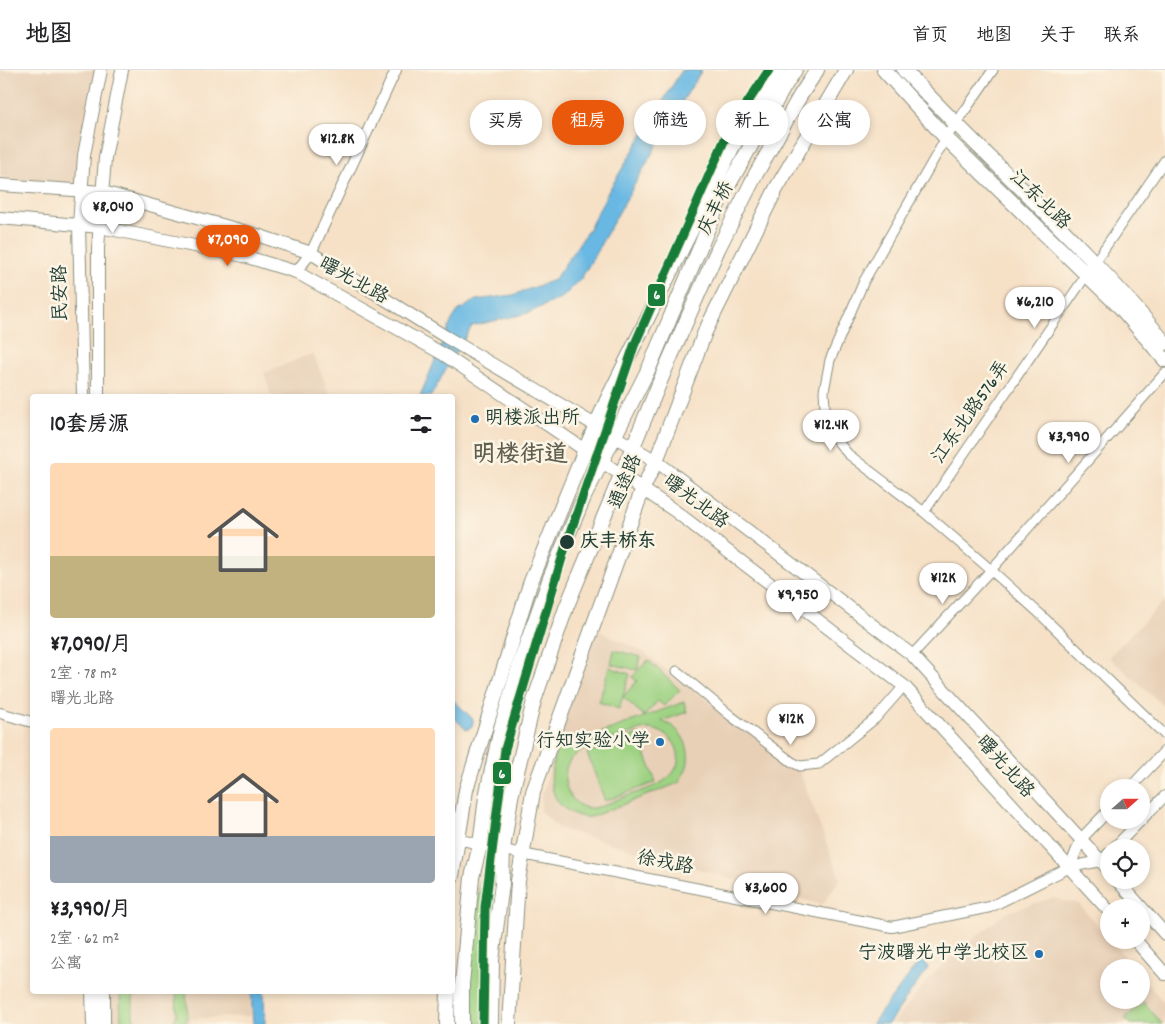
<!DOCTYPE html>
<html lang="zh">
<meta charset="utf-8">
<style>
body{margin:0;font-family:Dekko,"LXGW WenKai TC",sans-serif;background:#f6f6f6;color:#202124;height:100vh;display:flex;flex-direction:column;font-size:19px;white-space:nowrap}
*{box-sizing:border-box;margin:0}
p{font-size:16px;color:#757577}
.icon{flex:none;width:28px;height:28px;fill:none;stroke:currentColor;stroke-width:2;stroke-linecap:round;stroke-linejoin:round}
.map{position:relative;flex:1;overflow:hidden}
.sheet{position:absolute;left:30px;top:324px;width:425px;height:600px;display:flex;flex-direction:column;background:#fff;border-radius:5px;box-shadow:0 2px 8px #0003}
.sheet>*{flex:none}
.top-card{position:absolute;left:470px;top:30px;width:475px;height:45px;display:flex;gap:10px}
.needle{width:32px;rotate:69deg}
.controls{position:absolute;left:1100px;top:709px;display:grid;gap:10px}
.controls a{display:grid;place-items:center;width:50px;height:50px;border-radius:50%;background:#fff;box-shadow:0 2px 8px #0003;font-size:25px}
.price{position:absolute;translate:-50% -42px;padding:0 11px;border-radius:18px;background:#fff;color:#222;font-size:16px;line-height:32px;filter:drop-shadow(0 1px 2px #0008)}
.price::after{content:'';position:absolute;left:50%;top:30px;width:15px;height:11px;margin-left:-8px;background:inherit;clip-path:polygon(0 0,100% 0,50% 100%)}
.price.active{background:#ea580c;color:#fff}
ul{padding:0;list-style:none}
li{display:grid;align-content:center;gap:10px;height:265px;padding:0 20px}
li span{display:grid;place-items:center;height:155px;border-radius:5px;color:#555}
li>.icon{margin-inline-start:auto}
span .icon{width:90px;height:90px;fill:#fffc;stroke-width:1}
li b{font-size:21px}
h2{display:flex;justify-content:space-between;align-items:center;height:60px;padding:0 20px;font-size:21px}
.pill{padding:0 18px;border-radius:22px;background:#fff;box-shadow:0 2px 8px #0003;font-size:18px;line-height:45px}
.pill.active{background:#ea580c;color:#fff}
header{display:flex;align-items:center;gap:30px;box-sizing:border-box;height:70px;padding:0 25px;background:#fff;border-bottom:1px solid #e0e0e0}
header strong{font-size:24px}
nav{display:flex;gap:28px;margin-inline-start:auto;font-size:18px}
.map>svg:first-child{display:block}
.built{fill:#e8d0b7}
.green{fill:#9dd282;stroke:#5e885b;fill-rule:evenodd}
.water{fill:#68b8e3;stroke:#447a8c}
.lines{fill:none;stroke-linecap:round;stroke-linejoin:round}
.minor-casing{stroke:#8a8f7e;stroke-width:11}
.tertiary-casing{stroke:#8a8f7e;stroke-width:12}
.secondary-casing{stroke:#8a8f7e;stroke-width:14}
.primary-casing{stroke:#8a8f7e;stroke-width:16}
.minor{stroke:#fff;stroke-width:9}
.tertiary{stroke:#fff;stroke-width:10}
.secondary{stroke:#fff;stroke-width:12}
.primary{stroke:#fff;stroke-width:14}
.metro-1-casing{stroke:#fcf5e5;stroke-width:12}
.metro-1{stroke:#197c39;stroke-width:9}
.poi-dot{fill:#1f6fb2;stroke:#fcf5e5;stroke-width:2}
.stop-dot{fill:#1f3d34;stroke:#fcf5e5;stroke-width:2}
.labels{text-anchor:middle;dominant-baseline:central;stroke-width:5;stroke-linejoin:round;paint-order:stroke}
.street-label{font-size:19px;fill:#1f3d34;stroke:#fcf5e5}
.poi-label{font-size:19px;fill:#1f3d34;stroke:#fcf5e5;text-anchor:end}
.stop-label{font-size:19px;font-weight:bold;fill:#1f3d34;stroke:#fcf5e5;text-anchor:start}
.district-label{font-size:24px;font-weight:bold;fill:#615f50;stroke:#fcf5e5}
.line-badge{stroke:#fcf5e5;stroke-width:2}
.badge-label{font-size:14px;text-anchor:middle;font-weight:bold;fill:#fff}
</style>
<header>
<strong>地图</strong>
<nav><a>首页</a><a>地图</a><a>关于</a><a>联系</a></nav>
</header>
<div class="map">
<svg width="1165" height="954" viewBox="0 0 1165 954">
<rect width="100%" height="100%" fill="#fcf5e5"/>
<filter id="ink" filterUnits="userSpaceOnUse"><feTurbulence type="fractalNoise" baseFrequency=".02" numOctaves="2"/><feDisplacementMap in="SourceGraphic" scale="10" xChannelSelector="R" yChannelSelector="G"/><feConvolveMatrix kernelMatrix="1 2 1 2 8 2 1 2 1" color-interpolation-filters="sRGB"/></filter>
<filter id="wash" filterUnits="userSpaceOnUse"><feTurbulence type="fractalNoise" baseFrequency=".0096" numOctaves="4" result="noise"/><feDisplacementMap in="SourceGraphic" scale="20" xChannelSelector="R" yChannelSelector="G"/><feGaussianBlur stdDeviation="1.12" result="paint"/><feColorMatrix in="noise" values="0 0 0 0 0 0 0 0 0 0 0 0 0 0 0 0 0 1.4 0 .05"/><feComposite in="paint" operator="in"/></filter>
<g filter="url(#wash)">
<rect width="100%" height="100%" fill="#f6e1c7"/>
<g class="built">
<path d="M0 0H96L77 83V117L0 107Z"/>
<path d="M313 283 329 323 328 326H271L264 303Z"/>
<path d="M1165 530V637L1109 587Z"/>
<path d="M595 559 643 582 799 700 840 809 822 835 558 758 541 742V728L566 644Z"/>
<path d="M1052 828 1079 834 1134 897 1109 898V930H1141V906L1165 934V954H892L936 901 1005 843Z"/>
<path d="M109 921H250L251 946 191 949V954H110Z"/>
</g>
<g class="green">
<path d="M614 580 641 587 637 600 611 594Z"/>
<path d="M648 590 680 620 664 636 658 631 644 646 623 627 637 611 632 607Z"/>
<path d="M609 597 630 604 619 639 599 632Z"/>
<path d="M684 632 687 642 662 651C667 654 672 655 676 659 690 672 693 695 680 709L681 712 591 747C583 748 575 745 568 741 546 727 550 701 557 679ZM644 659C671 657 691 687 669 707 657 718 636 722 621 728 611 732 599 739 588 738 567 734 558 705 571 689 582 676 627 665 644 659Z"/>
<path d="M638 664 656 712 605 731 587 683Z"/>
<path d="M480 810 491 812 482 884V906L485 954H468L472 875Z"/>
<path d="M120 921H133V946L136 954H121Z"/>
<path d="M176 921H186L188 947 185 954H173L177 944Z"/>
<path d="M1144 932 1162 954H1130L1125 948Z"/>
</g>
<g class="water">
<path d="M682 0H702L674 45 581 209 563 227 528 243 472 256 450 292 431 326H420L452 250 458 241 476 230 513 225 554 210 589 159 608 122Z"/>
<path d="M452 629 473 649V655L467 660 453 647Z"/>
<path d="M921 889 925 891 928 898 888 954H872Z"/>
<path d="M251 921H264L265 954H253Z"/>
</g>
</g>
<g filter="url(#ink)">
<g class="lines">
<g class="minor-casing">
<g id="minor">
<path d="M993 0 946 68 864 211 830 290 824 321 826 354 829 361 848 384 924 442 991 500 1039 543 1165 665"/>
<path d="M924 442 1165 90"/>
<path d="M912 585 991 500 1165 303"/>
<path d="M677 601 731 646 792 692 800 696 819 694 876 648 904 616"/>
</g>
</g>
<g class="tertiary-casing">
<g id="tertiary">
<path d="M296 202 311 183 396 0"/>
<path d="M0 643 32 652"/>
<path d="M1130 718 1165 681"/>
<path d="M1141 750 1165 726"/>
<path d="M453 768 522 784 892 857 990 837 1070 797 1101 791 1109 783"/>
<path d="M1114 778 1141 750"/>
<path d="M1070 797 1081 769 1109 740"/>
</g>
</g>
<g class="secondary-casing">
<g id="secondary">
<path d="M0 115 103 122 254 164 311 183 446 267 656 391 912 585 1109 800"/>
<path d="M0 148 100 157 244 186 296 202 443 284 675 441 904 616 1109 841"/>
<path d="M83 326 79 155 84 85 101 0"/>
<path d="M98 326V178L105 88 122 0"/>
<path d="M1117 810 1165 864"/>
<path d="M1135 870 1165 904"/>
<path d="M92 921 93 954"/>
<path d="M104 921V954"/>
</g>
</g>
<g class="primary-casing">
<g id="primary">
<path d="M884 0 946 68 1121 238 1165 290"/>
<path d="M904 0C990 92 1086 175 1165 273"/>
<path d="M452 806 466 720 530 514 585 380 607 330 732 78 779 0"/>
<path d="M447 954 448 921"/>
<path d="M462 954V914L472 807 480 775 486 727 501 658 521 590 550 508 584 427 650 296 719 132 784 17 795 0"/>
<path d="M491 954 492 890 502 814 503 779 511 727 534 631 566 538 664 302 718 179 756 104 800 26 817 0"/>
<path d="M509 954 518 811 533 722 643 418 656 391 705 262 776 119 846 0"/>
</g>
</g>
<use href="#minor" class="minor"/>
<use href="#tertiary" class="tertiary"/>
<use href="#secondary" class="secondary"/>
<use href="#primary" class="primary"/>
<g class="metro-1-casing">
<path id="metro-1" d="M483 954 485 837 505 679 565 478 634 276 728 62 769 0"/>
</g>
<use href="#metro-1" class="metro-1"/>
</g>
</g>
<g class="poi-dot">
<circle cx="475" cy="349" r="5"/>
<circle cx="660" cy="672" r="5"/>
<circle cx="1039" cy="884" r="5"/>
</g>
<circle class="stop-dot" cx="567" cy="472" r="8"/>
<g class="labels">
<g class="street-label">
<text transform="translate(1039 131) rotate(44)">江东北路</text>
<text transform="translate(717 139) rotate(-63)">庆丰桥</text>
<text transform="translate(353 212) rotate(29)">曙光北路</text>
<text transform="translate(62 223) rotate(-91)">民安路</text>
<text transform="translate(972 343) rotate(-55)">江东北路576弄</text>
<text transform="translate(627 412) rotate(-68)">通途路</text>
<text transform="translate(695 433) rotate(37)">曙光北路</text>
<text transform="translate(1004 698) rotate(48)">曙光北路</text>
<text transform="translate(665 794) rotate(11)">徐戎路</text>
</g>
<g class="poi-label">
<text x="485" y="349" text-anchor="start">明楼派出所</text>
<text x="650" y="672">行知实验小学</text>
<text x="1029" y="884">宁波曙光中学北校区</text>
</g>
<g class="stop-label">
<text x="580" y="472">庆丰桥东</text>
</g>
<g class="district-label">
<text x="520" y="386">明楼街道</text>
</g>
</g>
<g class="line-badge">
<rect x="647" y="213" width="19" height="24" rx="5" fill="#197c39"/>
<rect x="492" y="691" width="20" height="24" rx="5" fill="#197c39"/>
</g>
<g class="badge-label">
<text x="657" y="229">6</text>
<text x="502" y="708">6</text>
</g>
</svg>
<div class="controls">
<a><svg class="needle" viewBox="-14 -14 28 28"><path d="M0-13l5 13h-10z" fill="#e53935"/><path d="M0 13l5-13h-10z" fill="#757577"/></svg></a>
<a><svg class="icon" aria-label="locate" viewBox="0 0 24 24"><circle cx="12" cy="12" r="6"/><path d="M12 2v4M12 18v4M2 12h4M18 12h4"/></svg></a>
<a>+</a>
<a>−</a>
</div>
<b class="price" style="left:337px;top:96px">¥12.8K</b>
<b class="price" style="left:113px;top:164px">¥8,040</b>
<b class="price active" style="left:228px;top:197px">¥7,090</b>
<b class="price" style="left:1035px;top:259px">¥6,210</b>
<b class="price" style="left:831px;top:382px">¥12.4K</b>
<b class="price" style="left:1069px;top:394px">¥3,990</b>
<b class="price" style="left:943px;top:535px">¥12K</b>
<b class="price" style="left:798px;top:552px">¥9,950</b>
<b class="price" style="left:791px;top:676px">¥12K</b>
<b class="price" style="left:766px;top:845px">¥3,600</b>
<div class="top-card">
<a class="pill">买房</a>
<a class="pill active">租房</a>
<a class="pill">筛选</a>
<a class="pill">新上</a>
<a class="pill">公寓</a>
</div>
<section class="sheet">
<h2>10套房源<svg class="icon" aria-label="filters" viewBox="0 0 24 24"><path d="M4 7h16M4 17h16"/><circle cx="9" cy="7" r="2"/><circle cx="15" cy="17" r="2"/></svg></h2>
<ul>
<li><span style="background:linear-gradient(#ffd9b3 60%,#c2b280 0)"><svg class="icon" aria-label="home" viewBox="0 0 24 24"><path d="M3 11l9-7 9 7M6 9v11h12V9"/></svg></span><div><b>¥7,090/月</b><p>2室 · 78 m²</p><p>曙光北路</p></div></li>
<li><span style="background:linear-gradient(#ffd9b3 70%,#9aa5b1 0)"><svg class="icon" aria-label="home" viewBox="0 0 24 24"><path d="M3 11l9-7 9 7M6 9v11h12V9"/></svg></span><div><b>¥3,990/月</b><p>2室 · 62 m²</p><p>公寓</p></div></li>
</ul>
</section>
</div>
